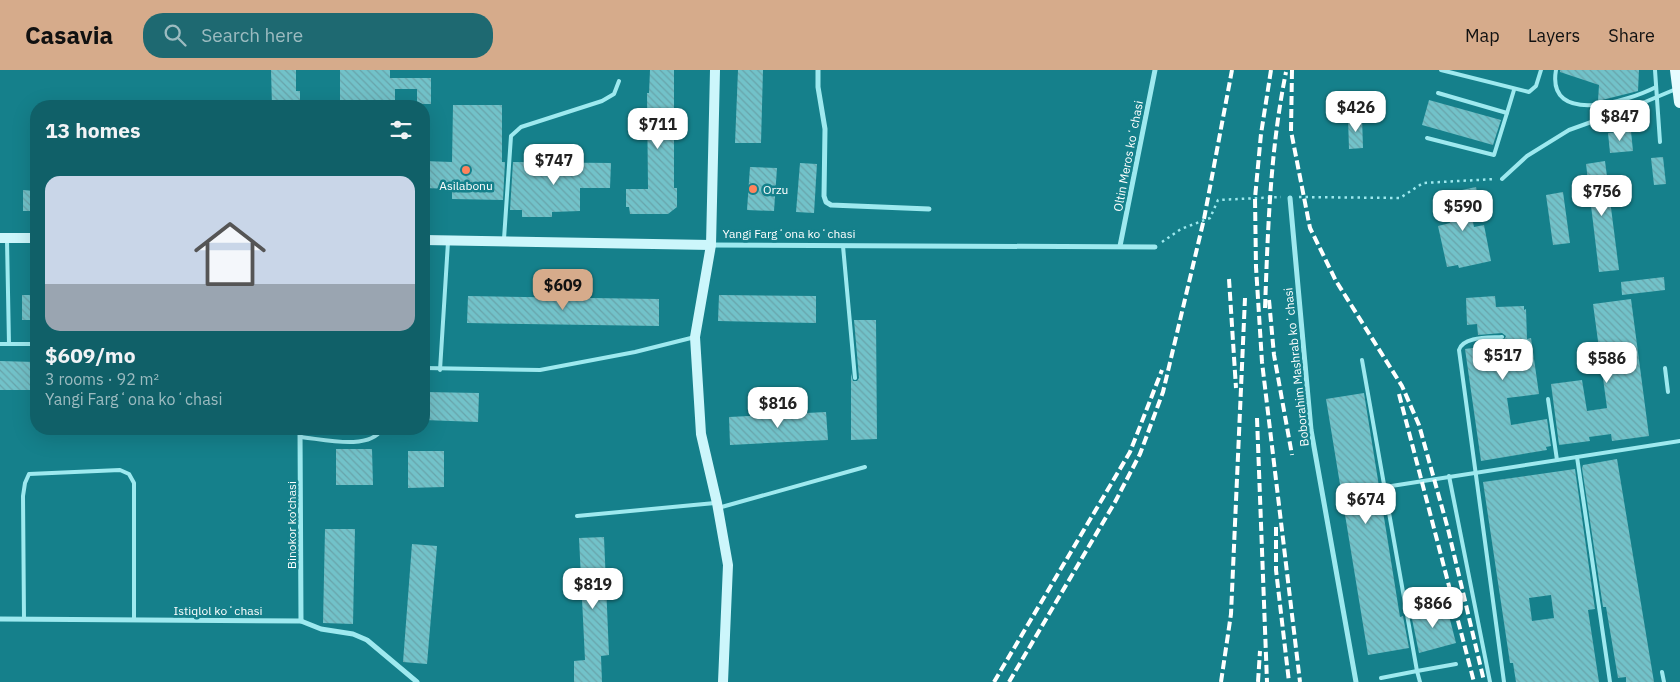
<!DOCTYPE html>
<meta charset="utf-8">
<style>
body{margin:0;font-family:"IBM Plex Sans",sans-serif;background:#1e6971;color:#f1f3f6;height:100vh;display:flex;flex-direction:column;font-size:19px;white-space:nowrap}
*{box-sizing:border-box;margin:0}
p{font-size:16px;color:#9cbbc0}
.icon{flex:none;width:28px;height:28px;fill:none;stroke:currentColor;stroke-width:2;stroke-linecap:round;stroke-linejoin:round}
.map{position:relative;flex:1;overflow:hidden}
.drawer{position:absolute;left:30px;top:30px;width:400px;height:335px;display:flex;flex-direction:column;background:#106068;border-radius:20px;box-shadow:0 5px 20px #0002}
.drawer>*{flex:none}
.price{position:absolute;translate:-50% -42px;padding:0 11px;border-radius:10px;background:#fff;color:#222;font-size:16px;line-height:32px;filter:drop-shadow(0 1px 2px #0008)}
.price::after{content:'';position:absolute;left:50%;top:30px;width:15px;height:11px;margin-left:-8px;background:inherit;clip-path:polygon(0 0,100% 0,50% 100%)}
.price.current{background:#d6ab8b;color:#111}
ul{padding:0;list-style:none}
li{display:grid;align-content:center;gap:10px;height:265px;padding:0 15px}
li+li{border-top:1px solid #30757c}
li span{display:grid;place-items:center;height:155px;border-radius:15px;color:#555}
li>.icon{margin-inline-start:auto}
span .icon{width:90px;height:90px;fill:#fffc;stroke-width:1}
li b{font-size:21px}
h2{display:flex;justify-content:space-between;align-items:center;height:60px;padding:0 15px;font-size:21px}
header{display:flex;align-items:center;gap:30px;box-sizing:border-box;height:70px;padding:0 25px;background:#d6ab8b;color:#111}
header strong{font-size:24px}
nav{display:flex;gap:28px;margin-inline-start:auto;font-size:18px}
.search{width:350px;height:45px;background:#1e6971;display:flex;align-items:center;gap:12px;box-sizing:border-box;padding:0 18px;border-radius:20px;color:#9cbbc0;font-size:19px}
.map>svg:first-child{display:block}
.building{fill:url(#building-back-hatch);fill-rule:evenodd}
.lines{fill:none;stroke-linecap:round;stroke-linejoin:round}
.path{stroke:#9ee9ef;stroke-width:2.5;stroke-dasharray:2.5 4;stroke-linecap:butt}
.lane{stroke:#9ee9ef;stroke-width:4}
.street{stroke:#9ee9ef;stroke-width:5}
.secondary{stroke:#ccf6fb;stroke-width:10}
.primary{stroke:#e6fcff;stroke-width:12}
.rail{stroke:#fff;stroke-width:4;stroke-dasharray:9 4;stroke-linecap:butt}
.poi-dot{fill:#ff835c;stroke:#15808b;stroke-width:2}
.labels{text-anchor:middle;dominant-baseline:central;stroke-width:5;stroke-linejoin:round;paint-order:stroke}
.street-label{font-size:12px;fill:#fff;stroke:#15808b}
.poi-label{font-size:12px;fill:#fff;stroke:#15808b}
</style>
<header>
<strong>Casavia</strong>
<div class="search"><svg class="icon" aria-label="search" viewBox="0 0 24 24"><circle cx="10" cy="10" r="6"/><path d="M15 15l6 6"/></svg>Search here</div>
<nav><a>Map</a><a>Layers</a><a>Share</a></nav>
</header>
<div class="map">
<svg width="1680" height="612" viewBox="0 0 1680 612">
<defs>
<pattern id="building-back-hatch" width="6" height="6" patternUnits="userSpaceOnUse" patternTransform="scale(1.25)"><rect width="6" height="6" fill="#72c2c9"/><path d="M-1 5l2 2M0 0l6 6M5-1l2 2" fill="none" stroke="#68a4aa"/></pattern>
</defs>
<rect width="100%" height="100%" fill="#15808b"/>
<g class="building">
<path d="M271 0H296V21H300V36H272Z"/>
<path d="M340 0H390V8H431V34H417V19H395V36L340 35Z"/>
<path d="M650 0H674V118H677V137L668 144H630L629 137H626V119H648L647 23H649Z"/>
<path d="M738 0H763L761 73H735Z"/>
<path d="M1560 0H1639L1638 21 1598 31 1599 15 1560 2Z"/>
<path d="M1429 30 1501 50 1493 75 1422 55Z"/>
<path d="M453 35H502V92H505L503 130 452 129V119L424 118V91L452 92Z"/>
<path d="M1362 47 1363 78 1349 79 1348 48Z"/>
<path d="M1631 61 1633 81 1610 83 1608 63Z"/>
<path d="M1663 87 1666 114 1654 115 1651 88Z"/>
<path d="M1605 91 1619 200 1599 202 1586 94Z"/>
<path d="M513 92 611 93 610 118H580V141L552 142V147H522V140H510Z"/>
<path d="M800 93 817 94 814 143 796 142Z"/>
<path d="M750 97 777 98 774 141 747 140Z"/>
<path d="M1476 117 1479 131 1469 132 1474 157 1484 155 1491 191 1459 198 1458 195 1447 197 1438 156 1450 153 1443 124Z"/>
<path d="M23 120 35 121 36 141H23Z"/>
<path d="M1563 122 1570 173 1553 175 1546 125Z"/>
<path d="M1664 207 1665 220 1622 225 1621 212Z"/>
<rect x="22" y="225" width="14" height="25"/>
<path d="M719 225 816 226V253L718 251Z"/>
<path d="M468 226 659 229V256L467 253Z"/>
<path d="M1495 226 1496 237 1524 236V240L1526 239 1527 269 1531 268 1539 324 1507 328 1511 355 1547 349 1551 376 1546 377 1547 380 1481 391 1465 279 1479 277 1478 272 1503 271 1506 266 1502 263 1478 265 1477 254 1467 255 1466 228Z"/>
<path d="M1631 229 1649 366 1612 371 1611 364 1589 367 1590 371 1559 375 1551 314 1582 310 1587 341 1607 338 1593 234Z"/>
<path d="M854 250H876L877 369 851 370V303L853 311H857L859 308Z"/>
<path d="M0 291 36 292V320H0Z"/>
<path d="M424 322 479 323 478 352 424 350Z"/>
<path d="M1364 323 1400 547 1403 546 1409 578 1368 585 1326 329Z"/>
<path d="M826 342 828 370 730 375 729 347Z"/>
<path d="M336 379H372L373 415H336Z"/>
<path d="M408 381H444V417L408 418Z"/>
<path d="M1617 389 1654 612H1626V607L1618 608 1606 537H1603L1582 398 1583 395Z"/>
<path d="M1575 399 1595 539 1588 540 1599 612H1516L1513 593H1510L1483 412ZM1551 525 1554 548 1532 551 1529 528Z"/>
<path d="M325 459H355L353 554 323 553Z"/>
<path d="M604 467 609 585 601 586 602 612H574V591L585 590 579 468Z"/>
<path d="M412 474 437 476 427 594 403 592Z"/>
<path d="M1446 534 1456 573 1419 583 1411 544Z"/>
</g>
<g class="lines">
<g class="path">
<path d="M1299 127 1400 128 1423 113 1495 109"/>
<path d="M1162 172 1181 159 1210 148 1218 130 1281 127"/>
</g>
<g class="lane">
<path d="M1441 0 1529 22 1536 16 1541 0"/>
<path d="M1556 0C1546 57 1629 31 1656 17"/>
<path d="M1655 0 1660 72"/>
<path d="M1438 23 1507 43 1514 20"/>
<path d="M1427 68 1494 85 1507 43"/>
<path d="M1502 109 1527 86 1569 60 1633 37 1676 19"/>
<path d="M504 169 511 66 521 57 602 31 614 24 619 11"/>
<path d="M7 170 9 274"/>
<path d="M843 176 855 308"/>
<path d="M1502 267C1490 268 1463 266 1459 280L1504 612"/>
<path d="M0 274H36"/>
<path d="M1362 290 1417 601 1456 594"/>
<path d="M424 298 540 300 635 282 695 267"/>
<path d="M1665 298 1668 322"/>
<path d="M440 300 448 172"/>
<path d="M1548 329 1557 390"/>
<path d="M300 367C323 369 369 381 382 359"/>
<path d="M1577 387 1610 612"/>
<path d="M1449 406 1490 612"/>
<path d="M1385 417 1680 371"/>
<path d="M718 438 865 397"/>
<path d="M577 446 715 433"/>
<path d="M24 549 23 426 25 413 29 404 120 400 129 404 134 413V550"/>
<path d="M1662 602 1664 612"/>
<path d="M1381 608 1417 601 1420 612"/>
</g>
<g class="street">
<path d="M818 0V17L825 59 824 126 826 132 831 135 929 139"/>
<path d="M1290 128 1311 360 1356 612"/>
<path d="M711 175 1155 177"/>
<path d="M1120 176 1155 0"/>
<path d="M300 359 301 551"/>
<path d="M0 549 301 551 321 559 353 564 367 570 417 612"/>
</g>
<g class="secondary">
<path d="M715 0 711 175 695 267 701 364 717 433 728 495 723 612"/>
<path d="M0 168H36"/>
<path d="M424 170 711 175"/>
</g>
<path class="primary" d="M1676 0 1680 32"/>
<g class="rail">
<path d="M1271 0 1261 64 1255 128 1256 197 1262 292 1300 612"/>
<path d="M1292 0 1291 61 1310 158 1336 211 1402 316 1419 355 1448 459 1484 611"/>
<path d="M1229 209 1236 318"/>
<path d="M1269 230 1274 285 1292 385"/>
<path d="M1265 238C1268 159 1270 81 1286 2"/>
<path d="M1399 324 1474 612"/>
<path d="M1257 348 1267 612"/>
<path d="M1276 457V500L1289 612"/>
<path d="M994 612 1130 382 1162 300"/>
<path d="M1009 612 1115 432 1140 384 1163 322 1204 149 1232 0"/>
<path d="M1221 612 1231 544 1245 228"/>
<path d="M1258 612 1260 581"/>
</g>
</g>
<g class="poi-dot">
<circle cx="466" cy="100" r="5"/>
<circle cx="753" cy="119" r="5"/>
</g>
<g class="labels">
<g class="street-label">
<text transform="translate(1128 86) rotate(-79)">Oltin Meros koʻchasi</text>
<text x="789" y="163">Yangi Fargʻona koʻchasi</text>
<text transform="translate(1296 297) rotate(-96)">Boborahim Mashrab koʻchasi</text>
<text transform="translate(291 455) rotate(-90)">Binokor ko'chasi</text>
<text x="218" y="540">Istiqlol koʻchasi</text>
</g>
<g class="poi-label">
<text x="466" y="115">Asilabonu</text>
<text x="763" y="119" text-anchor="start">Orzu</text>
</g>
</g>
</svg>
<b class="price" style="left:1356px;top:63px">$426</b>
<b class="price" style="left:1620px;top:72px">$847</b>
<b class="price" style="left:658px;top:80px">$711</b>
<b class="price" style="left:554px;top:116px">$747</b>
<b class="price" style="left:1602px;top:147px">$756</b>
<b class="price" style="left:1463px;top:162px">$590</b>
<b class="price current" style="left:563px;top:241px">$609</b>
<b class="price" style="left:1503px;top:311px">$517</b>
<b class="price" style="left:1607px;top:314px">$586</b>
<b class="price" style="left:778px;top:359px">$816</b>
<b class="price" style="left:1366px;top:455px">$674</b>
<b class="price" style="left:593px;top:540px">$819</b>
<b class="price" style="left:1433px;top:559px">$866</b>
<section class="drawer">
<h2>13 homes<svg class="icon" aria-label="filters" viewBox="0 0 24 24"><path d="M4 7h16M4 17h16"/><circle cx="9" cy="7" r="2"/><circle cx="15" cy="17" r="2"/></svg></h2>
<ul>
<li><span style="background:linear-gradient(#c9d6e8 70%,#9aa5b1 0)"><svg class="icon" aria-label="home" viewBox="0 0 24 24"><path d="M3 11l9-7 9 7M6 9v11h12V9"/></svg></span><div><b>$609/mo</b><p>3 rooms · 92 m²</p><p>Yangi Fargʻona koʻchasi</p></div></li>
</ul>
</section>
</div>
